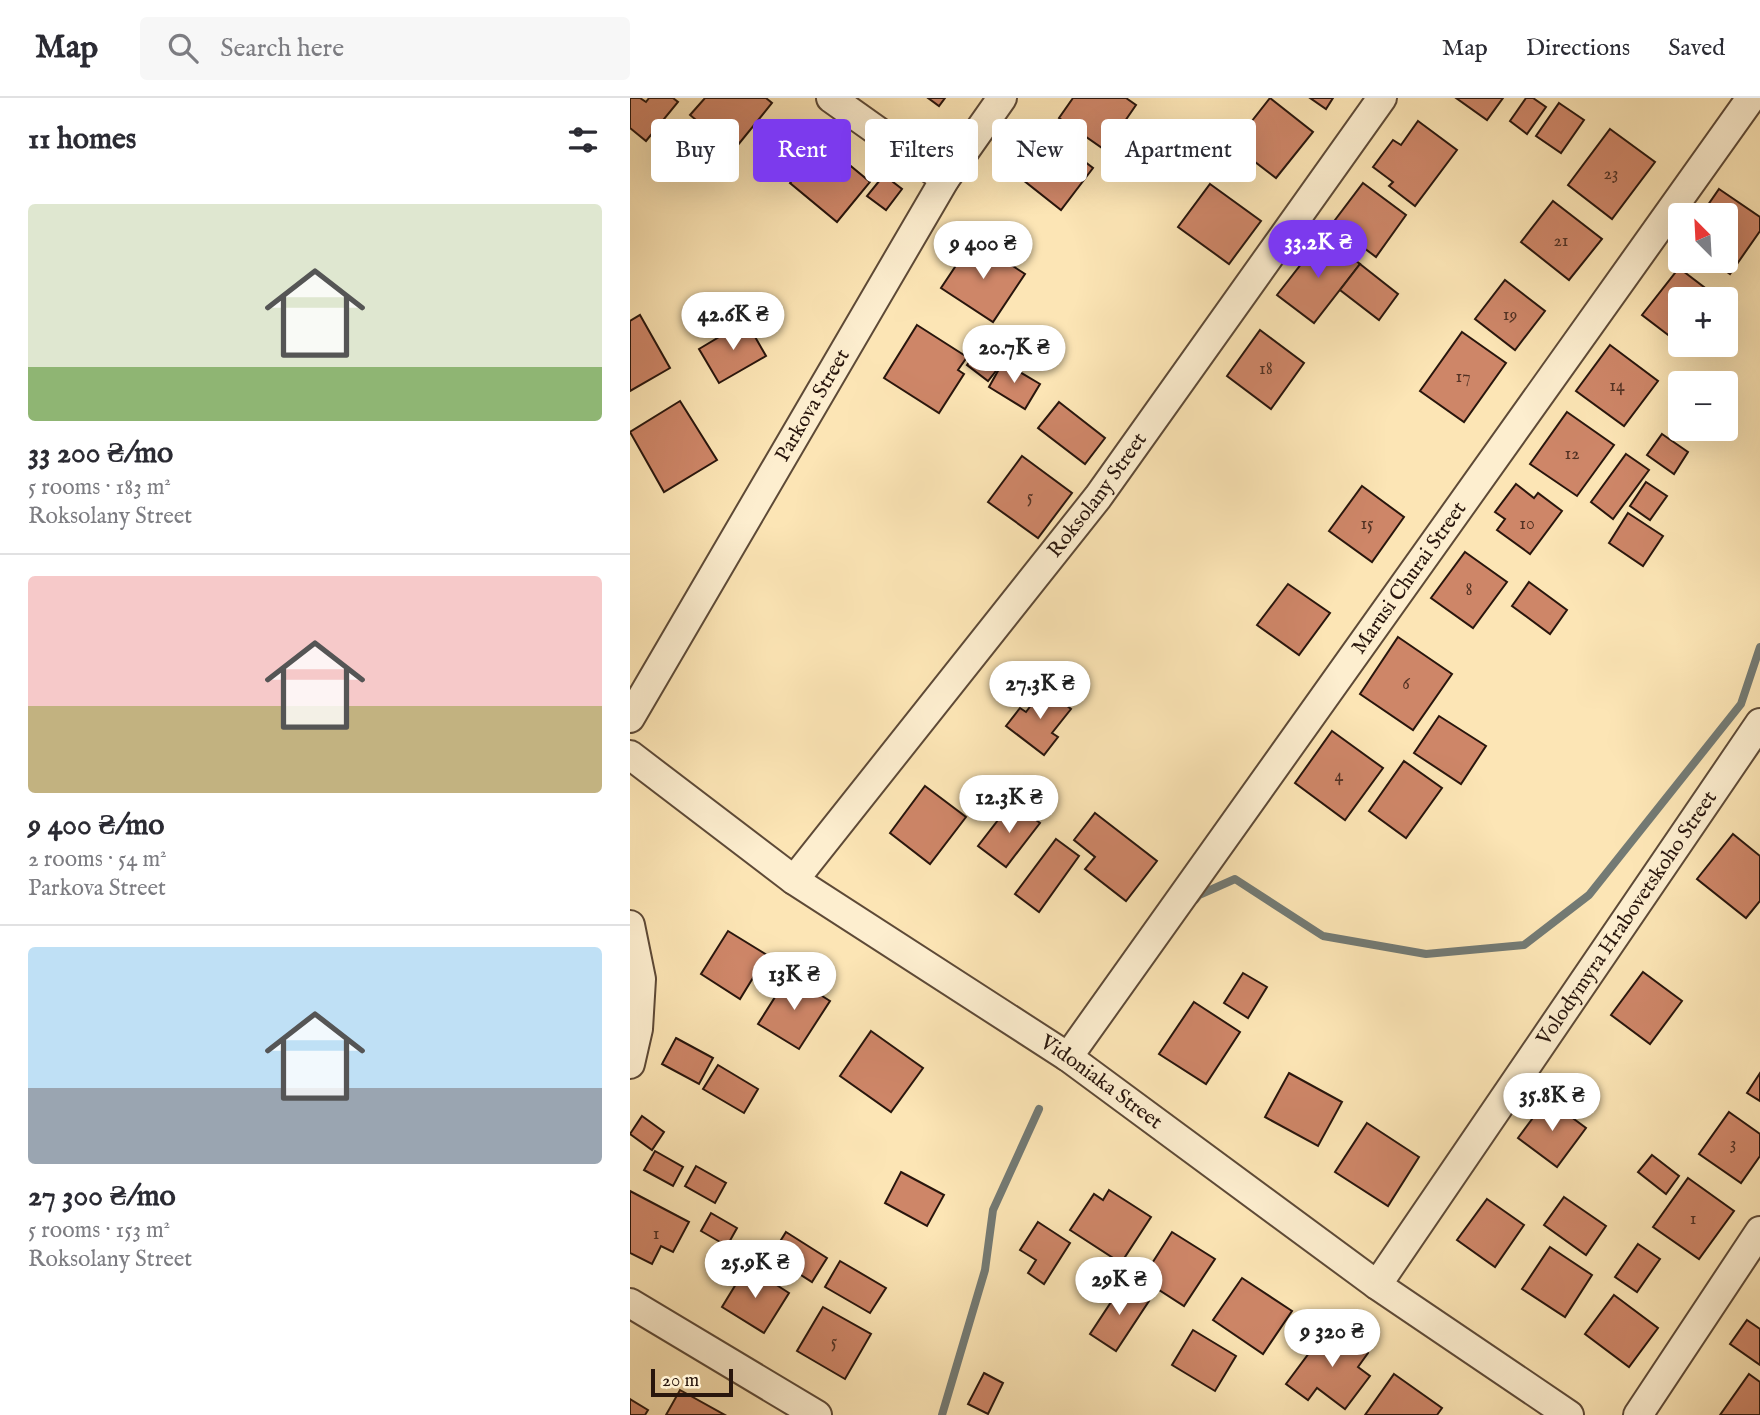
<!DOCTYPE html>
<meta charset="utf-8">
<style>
body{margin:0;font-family:"IM FELL English",serif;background:#f7f7f7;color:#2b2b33;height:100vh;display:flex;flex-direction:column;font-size:26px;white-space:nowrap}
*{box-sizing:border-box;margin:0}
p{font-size:23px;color:#7c7c81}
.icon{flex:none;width:38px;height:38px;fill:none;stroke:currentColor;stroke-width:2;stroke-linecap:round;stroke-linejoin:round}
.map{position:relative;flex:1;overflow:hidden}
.sheet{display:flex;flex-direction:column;background:#fff;width:630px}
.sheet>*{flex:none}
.banner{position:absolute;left:21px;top:21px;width:665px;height:63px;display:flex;gap:14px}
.needle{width:46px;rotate:336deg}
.controls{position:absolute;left:1038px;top:105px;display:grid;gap:14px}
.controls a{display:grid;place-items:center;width:70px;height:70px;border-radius:7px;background:#fff;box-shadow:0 7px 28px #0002;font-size:35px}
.scale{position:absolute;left:21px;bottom:18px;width:82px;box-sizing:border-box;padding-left:7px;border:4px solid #29160d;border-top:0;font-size:19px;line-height:24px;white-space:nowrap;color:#29160d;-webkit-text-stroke:5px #fdeecf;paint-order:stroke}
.price{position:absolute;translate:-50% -60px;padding:0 16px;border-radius:24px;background:#fff;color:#222;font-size:23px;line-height:46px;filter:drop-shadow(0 2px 4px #0008)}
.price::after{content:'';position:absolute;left:50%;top:42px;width:21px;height:16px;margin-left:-10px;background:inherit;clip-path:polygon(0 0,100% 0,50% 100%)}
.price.on{background:#7c3aed;color:#fff}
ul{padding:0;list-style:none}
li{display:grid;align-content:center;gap:14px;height:371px;padding:0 28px}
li+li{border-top:2px solid #e1e1e2}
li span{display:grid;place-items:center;height:217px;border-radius:7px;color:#555}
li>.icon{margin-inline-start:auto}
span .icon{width:126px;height:126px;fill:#fffc;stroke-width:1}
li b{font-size:30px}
h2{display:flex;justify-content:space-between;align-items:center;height:84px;padding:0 28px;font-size:30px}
.pill{padding:0 24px;border-radius:7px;background:#fff;box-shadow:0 7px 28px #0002;font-size:24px;line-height:63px}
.pill.on{background:#7c3aed;color:#fff}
header{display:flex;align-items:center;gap:42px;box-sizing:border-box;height:98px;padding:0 35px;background:#fff;border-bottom:2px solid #e1e1e2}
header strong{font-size:33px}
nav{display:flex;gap:38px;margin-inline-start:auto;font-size:24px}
.search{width:490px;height:63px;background:#f7f7f7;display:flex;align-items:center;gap:18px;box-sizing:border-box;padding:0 24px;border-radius:7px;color:#7c7c81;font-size:26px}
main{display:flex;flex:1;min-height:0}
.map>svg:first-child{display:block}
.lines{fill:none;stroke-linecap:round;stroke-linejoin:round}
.stream{stroke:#737a74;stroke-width:8}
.building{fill:#ce8668;stroke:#29160d;stroke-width:2}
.street-casing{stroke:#5e4a37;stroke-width:32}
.street{stroke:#fdeecf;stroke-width:28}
.labels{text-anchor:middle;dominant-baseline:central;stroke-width:5;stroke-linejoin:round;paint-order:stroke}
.number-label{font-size:18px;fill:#523224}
.street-label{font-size:21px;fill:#29160d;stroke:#fdeecf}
</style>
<header>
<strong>Map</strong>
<div class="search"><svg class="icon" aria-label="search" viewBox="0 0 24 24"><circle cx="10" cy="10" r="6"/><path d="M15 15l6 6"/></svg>Search here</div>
<nav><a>Map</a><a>Directions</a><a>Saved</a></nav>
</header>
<main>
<section class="sheet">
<h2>11 homes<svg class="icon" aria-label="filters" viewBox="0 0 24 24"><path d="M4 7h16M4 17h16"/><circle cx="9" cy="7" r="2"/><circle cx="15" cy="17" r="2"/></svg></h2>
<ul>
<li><span style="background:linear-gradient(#dfe7d0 75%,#8fb573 0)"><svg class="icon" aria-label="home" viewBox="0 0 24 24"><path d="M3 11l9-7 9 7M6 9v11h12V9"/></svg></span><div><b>33 200 ₴/mo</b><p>5 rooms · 183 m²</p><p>Roksolany Street</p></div></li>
<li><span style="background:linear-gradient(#f6c9c9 60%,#c2b280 0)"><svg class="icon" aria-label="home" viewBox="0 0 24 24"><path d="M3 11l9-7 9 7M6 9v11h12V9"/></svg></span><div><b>9 400 ₴/mo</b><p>2 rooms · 54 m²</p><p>Parkova Street</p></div></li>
<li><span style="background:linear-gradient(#bfe0f5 65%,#9aa5b1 0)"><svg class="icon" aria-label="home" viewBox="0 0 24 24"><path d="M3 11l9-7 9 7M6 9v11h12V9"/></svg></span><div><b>27 300 ₴/mo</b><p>5 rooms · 153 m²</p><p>Roksolany Street</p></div></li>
</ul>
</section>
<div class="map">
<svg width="1130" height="1317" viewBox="0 0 1130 1317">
<rect width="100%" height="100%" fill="#fce5b5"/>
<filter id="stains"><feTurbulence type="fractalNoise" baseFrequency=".00286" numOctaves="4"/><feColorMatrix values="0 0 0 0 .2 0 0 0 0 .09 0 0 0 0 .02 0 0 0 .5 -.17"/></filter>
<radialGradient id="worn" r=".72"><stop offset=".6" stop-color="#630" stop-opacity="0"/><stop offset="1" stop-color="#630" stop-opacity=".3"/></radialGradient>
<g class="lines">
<g class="stream">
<path d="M565 802 569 797 605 781 693 838 796 856 894 847 959 797 1111 606 1130 549"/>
<path d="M312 1317 355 1172 363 1112 409 1011"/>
</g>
</g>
<g class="building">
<path d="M0 0H10L16 4 19 0H43L48 4 16 43 0 30Z"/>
<path d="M75 0H136L142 5 103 53 60 17Z"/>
<path d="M298 0H315L309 8Z"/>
<path d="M443 0H496L506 7 475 52 429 20Z"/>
<path d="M640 0 683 34 646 80 603 47Z"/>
<path d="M680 0H703L696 11Z"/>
<path d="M826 0H873L857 22Z"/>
<path d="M896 0H903L916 9 897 36 880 23Z"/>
<path d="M929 5 954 22 931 55 906 38Z"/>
<path d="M788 23 827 52 785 108 759 88 763 84 743 69 763 42 771 47Z"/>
<path d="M980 31 1025 64 982 121 938 87Z"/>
<path d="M420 37 463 70 431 112 388 78Z"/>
<path d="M193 45 240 84 207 124 160 85Z"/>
<path d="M254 77 272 91 256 112 237 98Z"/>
<path d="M733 85 776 117 746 159 702 126Z"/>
<path d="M580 86 631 123 599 166 548 129Z"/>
<path d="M1089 91 1130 119V133L1100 176 1082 163H1096V117H1071Z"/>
<path d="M923 103 972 141 939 182 891 144Z"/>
<path d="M693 138 730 166 684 225 647 197Z"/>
<path d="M343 142 395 176 363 224 311 190Z"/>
<path d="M730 166 768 196 749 222 710 192Z"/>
<path d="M1049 170 1087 199 1050 201V246L1012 217Z"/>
<path d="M875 182 915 213 885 252 845 221Z"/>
<path d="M10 217 40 270 0 293V223Z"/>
<path d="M116 223 136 258 89 285 69 251Z"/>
<path d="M287 227 337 259 328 272 334 276 309 315 254 280Z"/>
<path d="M630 232 674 265 641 311 597 278Z"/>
<path d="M832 234 876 265 834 324 790 293Z"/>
<path d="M980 247 1028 283 994 328 946 293Z"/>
<path d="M352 248 373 264 358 283 337 267Z"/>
<path d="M373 264 410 286 395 311 359 289Z"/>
<path d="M50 303 87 362 34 394 0 334Z"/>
<path d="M429 304 475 340 455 366 408 330Z"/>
<path d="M937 314 984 347 947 398 900 366Z"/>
<path d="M1032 336 1058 354 1044 376 1017 357Z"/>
<path d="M996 356 1019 372 983 421 961 404Z"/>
<path d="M392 358 442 395 408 440 358 404Z"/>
<path d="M1016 384 1037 398 1020 422 1000 408Z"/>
<path d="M886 386 904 400 908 395 932 413 900 456 867 432 875 421 865 414Z"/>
<path d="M732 388 774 419 742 464 699 433Z"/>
<path d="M998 415 1033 438 1013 468 979 445Z"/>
<path d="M835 454 877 484 843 530 801 500Z"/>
<path d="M899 484 937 512 920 536 882 508Z"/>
<path d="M658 486 700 515 669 557 627 527Z"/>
<path d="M768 539 822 576 783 632 730 596Z"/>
<path d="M414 590 441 611 422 635 428 639 414 657 376 628 390 610 396 614Z"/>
<path d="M809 618 856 648 831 686 784 655Z"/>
<path d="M702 633 753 670 715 722 665 685Z"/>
<path d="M774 663 812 690 776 740 739 713Z"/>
<path d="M295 688 336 719 300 766 260 735Z"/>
<path d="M382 704 410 725 376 769 348 748Z"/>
<path d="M465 715 527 763 496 803 455 771 465 759 444 742Z"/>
<path d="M1103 736 1130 758V803L1116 820 1067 781Z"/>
<path d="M426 741 449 758 409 814 385 796Z"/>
<path d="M98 833 137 857 110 901 71 876Z"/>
<path d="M1013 874 1052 903 1020 946 981 917Z"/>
<path d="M613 875 637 889 618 920 594 905Z"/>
<path d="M159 877 200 903 169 951 128 926Z"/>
<path d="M564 904 610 934 576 986 529 956Z"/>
<path d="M241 933 293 970 261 1014 210 978Z"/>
<path d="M46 940 83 960 69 986 32 966Z"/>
<path d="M88 967 128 991 114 1015 73 991Z"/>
<path d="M659 975 712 1004 688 1048 635 1019Z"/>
<path d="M1130 975V1003L1117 995Z"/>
<path d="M917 1001 956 1030 927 1069 888 1040Z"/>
<path d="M1099 1014 1130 1036V1058L1111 1085 1069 1056Z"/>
<path d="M12 1018 34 1034 22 1052 0 1036Z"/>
<path d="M737 1025 789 1059 758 1108 705 1074Z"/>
<path d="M25 1053 53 1069 43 1088 14 1072Z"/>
<path d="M1022 1057 1049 1078 1036 1096 1008 1074Z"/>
<path d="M66 1068 96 1085 85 1105 55 1088Z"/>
<path d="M271 1074 314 1097 297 1128 255 1105Z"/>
<path d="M1058 1080 1104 1113 1069 1161 1023 1129Z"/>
<path d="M479 1092 521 1119 491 1165 440 1132 464 1096 473 1102Z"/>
<path d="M0 1093 59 1124 43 1154 31 1148 22 1166 0 1155Z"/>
<path d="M934 1099 976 1128 956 1157 914 1127Z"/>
<path d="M857 1101 894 1127 865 1169 827 1142Z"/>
<path d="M81 1115 107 1130 97 1148 71 1133Z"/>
<path d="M408 1124 440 1145 414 1186 398 1175 406 1162 390 1152Z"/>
<path d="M156 1134 197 1160 182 1184 141 1158Z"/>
<path d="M542 1134 585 1161 554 1208 512 1181Z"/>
<path d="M1008 1146 1030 1161 1007 1194 985 1179Z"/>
<path d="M920 1149 962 1177 935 1219 892 1191Z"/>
<path d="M210 1163 256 1190 240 1215 195 1189Z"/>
<path d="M117 1168 159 1195 134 1235 92 1209Z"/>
<path d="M612 1180 662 1213 633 1256 583 1222Z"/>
<path d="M493 1186 519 1203 486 1253 460 1236Z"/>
<path d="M984 1197 1028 1230 999 1269 955 1236Z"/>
<path d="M193 1209 241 1236 215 1281 167 1253Z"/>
<path d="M1117 1222 1130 1231V1267L1100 1246Z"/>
<path d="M700 1227 738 1255 728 1269 740 1278 715 1311 687 1290 678 1302 656 1286Z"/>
<path d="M563 1232 606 1258 585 1293 542 1267Z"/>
<path d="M354 1275 373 1285 358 1316 338 1306Z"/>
<path d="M764 1276 812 1310 807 1317H735Z"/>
<path d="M1119 1276 1130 1284V1317H1090Z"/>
<path d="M50 1292 95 1317H36Z"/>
<path d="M0 1301 18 1312 15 1317H0Z"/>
</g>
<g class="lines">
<g class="street-casing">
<g id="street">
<path d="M201 0 315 81"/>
<path id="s1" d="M0 620 315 81 372 0"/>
<path id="s2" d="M0 657 164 782 438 959 747 1187 939 1317"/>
<path id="s3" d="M164 782 468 399 752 0"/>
<path d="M0 827 11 881 8 931 0 966"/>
<path id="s4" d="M438 959 1121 0"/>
<path id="s5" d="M747 1187 1130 625"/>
<path d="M0 1205 187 1317"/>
<path d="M1008 1317 1130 1133"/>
</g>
</g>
<use href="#street" class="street"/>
</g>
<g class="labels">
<g class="number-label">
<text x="981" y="76">23</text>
<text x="931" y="143">21</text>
<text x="880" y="217">19</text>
<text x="636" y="271">18</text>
<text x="833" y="279">17</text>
<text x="987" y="288">14</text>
<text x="942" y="356">12</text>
<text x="400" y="399">5</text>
<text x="737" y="426">15</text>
<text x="897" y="426">10</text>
<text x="839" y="492">8</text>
<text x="776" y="586">6</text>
<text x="709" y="678">4</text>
<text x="1103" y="1046">3</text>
<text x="1063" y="1121">1</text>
<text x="26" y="1136">1</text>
<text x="204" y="1244">5</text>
</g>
<g class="street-label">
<text stroke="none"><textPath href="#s1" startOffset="362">Parkova Street</textPath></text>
<text stroke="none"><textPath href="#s3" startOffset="490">Roksolany Street</textPath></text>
<text stroke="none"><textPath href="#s4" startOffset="588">Marusi Churai Street</textPath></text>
<text stroke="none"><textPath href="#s5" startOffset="444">Volodymyra Hrabovetskoho Street</textPath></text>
<text stroke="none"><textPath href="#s2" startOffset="574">Vidoniaka Street</textPath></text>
</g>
</g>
<rect width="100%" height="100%" filter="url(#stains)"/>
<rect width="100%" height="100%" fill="url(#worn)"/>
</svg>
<div class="controls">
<a><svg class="needle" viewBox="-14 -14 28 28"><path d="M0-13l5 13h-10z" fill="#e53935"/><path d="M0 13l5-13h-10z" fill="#7c7c81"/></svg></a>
<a>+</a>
<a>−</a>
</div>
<div class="scale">20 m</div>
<b class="price on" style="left:688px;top:182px">33.2K ₴</b>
<b class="price" style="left:353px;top:183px">9 400 ₴</b>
<b class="price" style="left:103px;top:254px">42.6K ₴</b>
<b class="price" style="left:384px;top:287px">20.7K ₴</b>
<b class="price" style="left:410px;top:623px">27.3K ₴</b>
<b class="price" style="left:379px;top:737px">12.3K ₴</b>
<b class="price" style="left:164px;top:914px">13K ₴</b>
<b class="price" style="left:922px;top:1035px">35.8K ₴</b>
<b class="price" style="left:125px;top:1202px">25.9K ₴</b>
<b class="price" style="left:489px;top:1219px">29K ₴</b>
<b class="price" style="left:702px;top:1271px">9 320 ₴</b>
<div class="banner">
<a class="pill">Buy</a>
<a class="pill on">Rent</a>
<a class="pill">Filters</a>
<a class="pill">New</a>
<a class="pill">Apartment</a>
</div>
</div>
</main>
